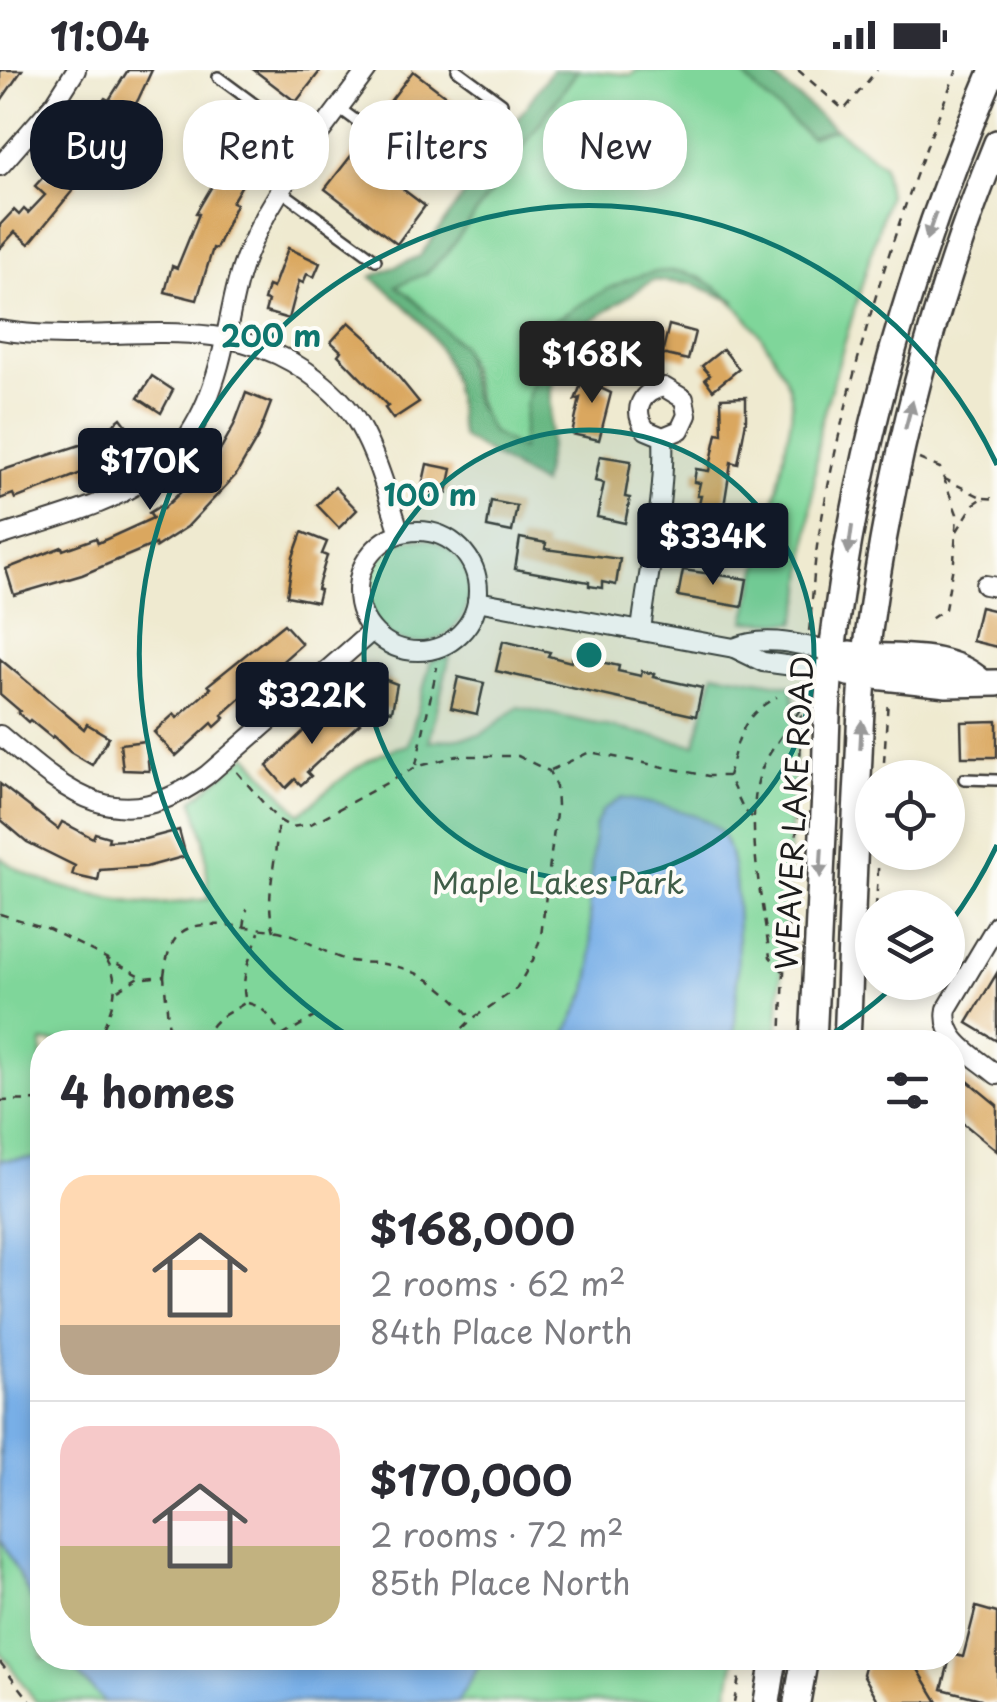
<!DOCTYPE html>
<meta charset="utf-8">
<style>
body{margin:0;font-family:"Playpen Sans",sans-serif;background:#f2f2f3;color:#2b2b33;height:100vh;display:flex;flex-direction:column;font-size:38px;white-space:nowrap}
*{box-sizing:border-box;margin:0}
p{font-size:32px;color:#7c7c81}
.icon{flex:none;width:55px;height:55px;fill:none;stroke:currentColor;stroke-width:2;stroke-linecap:round;stroke-linejoin:round}
.map{position:relative;flex:1;overflow:hidden}
.panel{position:absolute;left:30px;top:960px;width:935px;height:640px;display:flex;flex-direction:column;background:#fff;border-radius:40px;box-shadow:0 5px 15px #0003}
.panel>*{flex:none}
.banner{position:absolute;left:30px;top:30px;width:938px;height:90px;display:flex;gap:20px}
.fabs{position:absolute;left:855px;top:690px;display:grid;gap:20px}
.fabs a{display:grid;place-items:center;width:110px;height:110px;border-radius:50%;background:#fff;box-shadow:0 5px 15px #0003;font-size:50px}
.price{position:absolute;translate:-50% -85px;padding:0 22px;border-radius:10px;background:#111827;color:#fff;font-size:32px;line-height:65px;filter:drop-shadow(0 2px 5px #0008)}
.price::after{content:'';position:absolute;left:50%;top:60px;width:30px;height:22px;margin-left:-15px;background:inherit;clip-path:polygon(0 0,100% 0,50% 100%)}
.price.active{background:#222;color:#fff}
ul{padding:0;list-style:none}
li{display:flex;align-items:center;gap:30px;height:250px;padding:0 30px}
li+li{border-top:2px solid #e1e1e2}
li span{display:grid;place-items:center;flex:none;width:280px;height:200px;border-radius:30px;color:#555}
li>.icon{margin-inline-start:auto}
span .icon{width:120px;height:120px;fill:#fffc;stroke-width:1}
li b{font-size:42px}
h2{display:flex;justify-content:space-between;align-items:center;height:120px;padding:0 30px;font-size:42px}
.pill{padding:0 35px;border-radius:40px;background:#fff;box-shadow:0 5px 15px #0003;font-size:35px;line-height:90px}
.pill.active{background:#111827;color:#fff}
.status{display:flex;justify-content:space-between;align-items:center;height:70px;padding:0 50px;background:#fff;direction:ltr}
.status svg{height:28px;fill:currentColor}
.map>svg:first-child{display:block}
.green{fill:#7fd69a;stroke:#4e795b;stroke-width:2.5}
.forest{fill:#67b782;stroke:#426a4f;stroke-width:2.5}
.water{fill:#78afe7;stroke:#4a6682;stroke-width:2.5}
.building{fill:#daa75f}
.lines{fill:none;stroke-linecap:round;stroke-linejoin:round}
.lane-casing{stroke:#3c3b37;stroke-width:14}
.street-casing{stroke:#3c3b37;stroke-width:22}
.secondary-casing{stroke:#3c3b37;stroke-width:30}
.path{stroke:#3c3b37;stroke-width:2.5;stroke-dasharray:8 8;stroke-linecap:butt}
.lane{stroke:#fff;stroke-width:9}
.street{stroke:#fff;stroke-width:18}
.secondary{stroke:#fff;stroke-width:25}
.oneway{fill:#999}
.ring{fill:none;stroke:#0f766e;stroke-width:5}
.labels{text-anchor:middle;dominant-baseline:central;stroke-width:8;stroke-linejoin:round;paint-order:stroke}
.street-label{font-size:30px;fill:#1c1c1c;stroke:#fdfcf7}
.park-label{font-size:30px;fill:#3f5d48;stroke:#fdfcf7}
.centre{fill:#0f766e;stroke:#fdfcf7;stroke-width:5}
.ring-label{font-size:30px;text-anchor:middle;font-weight:bold;fill:#0f766e;stroke:#fdfcf7;stroke-width:8;stroke-linejoin:round;paint-order:stroke}
</style>
<div class="status"><b>11:04</b><svg viewBox="0 0 49 12"><path d="M0 12V9h3v3zM5 12V6h3v6zM10 12V3h3v9zM15 12V0h3v12zM26 1h20v11H26zM47 4h2v5h-2z"/></svg></div>
<div class="map">
<svg width="997" height="1632" viewBox="0 0 997 1632">
<rect width="100%" height="100%" fill="#fdfcf7"/>
<filter id="ink" filterUnits="userSpaceOnUse"><feTurbulence type="fractalNoise" baseFrequency=".01" numOctaves="2"/><feDisplacementMap in="SourceGraphic" scale="20" xChannelSelector="R" yChannelSelector="G"/><feConvolveMatrix kernelMatrix="1 2 1 2 8 2 1 2 1" color-interpolation-filters="sRGB"/></filter>
<filter id="wash" filterUnits="userSpaceOnUse"><feTurbulence type="fractalNoise" baseFrequency=".0048" numOctaves="4" result="noise"/><feDisplacementMap in="SourceGraphic" scale="40" xChannelSelector="R" yChannelSelector="G"/><feGaussianBlur stdDeviation="2.25" result="paint"/><feColorMatrix in="noise" values="0 0 0 0 0 0 0 0 0 0 0 0 0 0 0 0 0 1.4 0 .05"/><feComposite in="paint" operator="in"/></filter>
<g filter="url(#wash)">
<rect width="100%" height="100%" fill="#efead0"/>
<g class="green">
<path d="M578 0 631 5 637 0H739L760 23 810 67 835 59 883 95 888 126 820 356 802 527 795 553 745 551C759 494 775 437 785 379 788 363 794 342 791 326 789 309 766 272 755 258 688 168 631 205 550 253L526 334 521 381C464 358 484 314 460 275 453 265 444 262 435 255 420 243 412 227 395 216L425 204 447 183Z"/>
<circle cx="417" cy="521" r="52"/>
<path d="M450 586 429 672 481 665 518 637 695 675 714 603 792 616 797 655 777 972H42V1588H735L726 1632H36L0 1581V787C32 815 112 832 155 834 173 834 192 831 209 829L204 768 193 730 247 685 300 744C333 716 365 684 408 675L431 591Z"/>
</g>
<g class="forest">
<path d="M552 0H578L447 183 425 204 396 216 409 225 462 278 474 328 484 348 492 362 521 380 526 334 550 253C589 230 648 186 696 206 710 212 723 223 736 232L693 214 653 210 568 266 551 318 549 376 542 415 462 367C458 351 458 336 455 320 445 271 410 236 371 207L420 186Z"/>
<path d="M739 0H766L835 59 810 67 760 23Z"/>
</g>
<g class="water">
<path d="M621 728C647 732 697 741 717 758 748 786 736 930 734 972H562L587 921 592 895 589 824 595 757 602 741Z"/>
<path d="M38 1088 42 1090V1550L0 1468V1090Z"/>
<path d="M62 1588H484L457 1632H105Z"/>
</g>
<g id="blocks">
<g class="building">
<path d="M0 0H22L0 32Z"/>
<path d="M128 0H152L138 30 122 55 97 39 105 28 109 30Z"/>
<path d="M254 0H321L296 32Z"/>
<path d="M413 1 485 56 456 93 385 38Z"/>
<path d="M246 53 271 72 250 101 232 132 236 134 216 179 213 178 197 230 165 222 172 196 177 198 199 144 196 143 235 77 230 74Z"/>
<path d="M94 61 115 78 97 100 83 88 69 106 78 114 29 174 15 162 0 178V155L14 140 19 145 24 139 28 143 45 125 35 116 44 106 49 110 69 87 66 84 80 66 88 70Z"/>
<path d="M354 82 425 136 397 174 325 119Z"/>
<path d="M288 178 320 193 314 207 307 204 303 213 299 211 289 249 265 242 268 231 264 230 268 216 273 218Z"/>
<path d="M349 252 368 269 419 332 393 349 385 338 388 336 338 285 341 281 331 272Z"/>
<path d="M669 255 695 262 688 290 662 284Z"/>
<path d="M631 262 645 286 625 301 609 274Z"/>
<path d="M723 279 739 299 713 320 705 309 710 305 702 296Z"/>
<path d="M587 299 612 309 598 317 611 323 599 370 572 364 580 328 575 330Z"/>
<path d="M152 306 173 320 161 343 138 328Z"/>
<path d="M246 323 271 333 258 367 236 405 187 457 156 477 155 474 82 505 14 525 6 499 62 477 63 480 96 468 98 473 153 448 149 443 160 436 163 439 188 415 191 418 207 399 203 396 211 386 215 389 234 355Z"/>
<path d="M746 327V351L738 394 731 392 719 468 692 463 701 426H697L700 413 694 412 696 399 709 401 717 363 722 364 721 328Z"/>
<path d="M121 348 140 373 130 381 126 377 117 384 101 364Z"/>
<path d="M86 373 98 402 85 407 84 402 15 429 13 424 0 429V401Z"/>
<path d="M600 386 631 391 625 427 630 428 625 453 597 447 604 413 595 411Z"/>
<path d="M427 394 452 399 447 423 421 421Z"/>
<path d="M335 417 357 440 339 458 317 435Z"/>
<path d="M491 431 517 436 512 462 487 457Z"/>
<path d="M302 462 327 472 322 484 327 486 317 519 320 520 317 532 287 526 293 487Z"/>
<path d="M520 468 546 473 545 479 620 489 616 515 602 512V518L589 516V512L515 499Z"/>
<path d="M683 500 747 509 742 537 678 526Z"/>
<path d="M980 537 997 541V577L972 571Z"/>
<path d="M284 554 302 574 222 645 225 648 215 657 212 653 176 686 154 662 174 644 177 648 211 618 208 615Z"/>
<path d="M503 571 550 582 548 586 571 592 573 586 619 596 618 601 641 606 642 601 654 604 653 607 702 618 696 646 496 601Z"/>
<path d="M0 589 84 659 87 654 109 667 92 695 70 682 53 666 52 668 30 650 28 652 18 643 20 641 0 624Z"/>
<path d="M373 605 397 614 392 641 367 636Z"/>
<path d="M458 607 484 613 477 644 451 638Z"/>
<path d="M342 634 360 653 307 702 311 706 301 715 295 709 286 718 267 696 312 653 315 656Z"/>
<path d="M997 651V687H962L961 652Z"/>
<path d="M146 671 149 701 123 700 120 674Z"/>
<path d="M0 714 58 759 62 752 93 768 95 763 109 767 108 771 145 769 179 760 186 786 146 797 100 800 98 811 72 805 75 796 27 772 0 749Z"/>
<path d="M997 903V971L967 953Z"/>
<path d="M952 998 997 1035V1081L952 1044Z"/>
<path d="M976 1537 997 1543V1632H981V1629L942 1619 950 1588 952 1584 963 1587Z"/>
<path d="M867 1588H919L916 1596 938 1632H879L863 1604Z"/>
</g>
</g>
</g>
<g filter="url(#ink)">
<use href="#blocks" fill-opacity="0" stroke="#3c3b37" stroke-width="2.5"/>
<g class="lines">
<g class="lane-casing">
<g id="lane">
<path d="M457 0 502 33"/>
<path d="M218 7 312 76"/>
<path d="M339 38 443 114"/>
<path d="M280 120 376 190"/>
<path d="M964 709 997 710"/>
</g>
</g>
<g class="street-casing">
<g id="street">
<path d="M0 96 55 33 76 0"/>
<path d="M0 260C105 278 212 236 306 301 326 315 347 333 359 355 378 388 388 427 400 463"/>
<circle cx="418" cy="521" r="60"/>
<path d="M0 466C109 431 185 419 219 295 230 256 233 214 250 177 278 113 326 56 367 0"/>
<path d="M985 515 997 517"/>
<path d="M477 531 734 578 763 592 830 601"/>
<path d="M641 561C648 496 666 433 663 367L680 360 687 345 684 329 664 317C640 322 632 340 646 360L663 367"/>
<path d="M734 578C765 564 801 575 833 582"/>
<path d="M0 665C71 726 119 769 207 705L372 561"/>
<path d="M997 855 947 939C941 970 975 986 997 1005"/>
</g>
</g>
<g class="secondary-casing">
<g id="secondary">
<path d="M850 584C893 591 945 580 980 611"/>
<path d="M848 603 947 614 997 613"/>
<path d="M813 972C817 889 821 805 825 722 826 681 826 640 830 600 853 392 910 192 993 0"/>
<path d="M847 972C851 884 853 795 858 707 860 672 860 636 864 601 885 420 928 242 997 73"/>
<path d="M767 1632 774 1588"/>
<path d="M797 1632 805 1588"/>
</g>
</g>
<g class="path">
<path d="M798 0 844 40 877 0"/>
<path d="M919 389 940 398 957 444 954 491 945 539 928 551"/>
<path d="M943 408 983 428 974 434 957 461"/>
<path d="M984 428 997 429"/>
<path d="M809 561C813 531 813 500 818 470 846 308 894 152 957 0"/>
<path d="M416 695 437 597"/>
<path d="M551 700 590 682 708 706H728"/>
<path d="M237 702 277 749 291 757 311 754 416 697 457 686H518L549 701 556 717 557 735 541 866 533 890 516 919 472 949 449 972"/>
<path d="M883 708 888 629"/>
<path d="M752 747 744 740 728 706C739 669 740 646 777 627"/>
<path d="M876 838 879 782"/>
<path d="M0 844 49 859 145 908 164 906 170 972"/>
<path d="M244 857 247 839"/>
<path d="M274 861C263 827 279 786 277 750"/>
<path d="M783 901 770 887C763 835 742 744 763 696 773 675 789 657 801 638"/>
<path d="M164 906C170 854 190 852 237 856 254 858 274 859 290 864 309 871 326 884 346 890 358 893 371 892 384 894 422 900 448 919 472 949"/>
<path d="M118 920 141 906"/>
<path d="M248 933C271 939 273 955 286 972"/>
<path d="M282 966 316 946"/>
<path d="M98 972C109 942 126 915 104 886"/>
<path d="M207 972C207 949 229 944 246 932 239 908 252 884 259 862"/>
<path d="M781 972 784 902 800 726 801 614"/>
<path d="M0 1031 42 1030"/>
<path d="M0 1592 31 1632"/>
<path d="M734 1632 743 1588"/>
</g>
<use href="#lane" class="lane"/>
<use href="#street" class="street"/>
<use href="#secondary" class="secondary"/>
</g>
<defs><path id="oneway-solid" d="M-6-.8H1V-3.2L6.5 0L1 3.2V.8H-6Z" transform="scale(2.5)"/></defs>
<g class="oneway">
<use href="#oneway-solid" transform="translate(931 156) rotate(109)"/>
<use href="#oneway-solid" transform="translate(909 345) rotate(-75)"/>
<use href="#oneway-solid" transform="translate(850 470) rotate(98)"/>
<use href="#oneway-solid" transform="translate(861 665) rotate(-87)"/>
<use href="#oneway-solid" transform="translate(821 793) rotate(93)"/>
</g>
</g>
<circle cx="589" cy="585" r="225" fill="#0f766e" fill-opacity=".12"/>
<g class="ring">
<circle cx="589" cy="585" r="225"/>
<path d="M997 775A450 450 0 0 1 948 856M896 914A450 450 0 0 1 821 971M357 971A450 450 0 1 1 997 395"/>
</g>
<g class="labels">
<g class="street-label">
<text transform="translate(793 743) rotate(-87)">WEAVER LAKE ROAD</text>
</g>
<g class="park-label">
<text x="558" y="811">Maple Lakes Park</text>
</g>
</g>
<circle cx="589" cy="585" r="15" class="centre"/>
<g class="ring-label">
<text x="271" y="277">200 m</text>
<text x="430" y="436">100 m</text>
</g>
</svg>
<div class="fabs">
<a><svg class="icon" aria-label="locate" viewBox="0 0 24 24"><circle cx="12" cy="12" r="6"/><path d="M12 2v4M12 18v4M2 12h4M18 12h4"/></svg></a>
<a><svg class="icon" aria-label="layers" viewBox="0 0 24 24"><path d="M12 4l9 5-9 5-9-5zM3 14l9 5 9-5"/></svg></a>
</div>
<b class="price active" style="left:592px;top:336px">$168K</b>
<b class="price" style="left:150px;top:443px">$170K</b>
<b class="price" style="left:713px;top:518px">$334K</b>
<b class="price" style="left:312px;top:677px">$322K</b>
<div class="banner">
<a class="pill active">Buy</a>
<a class="pill">Rent</a>
<a class="pill">Filters</a>
<a class="pill">New</a>
</div>
<section class="panel">
<h2>4 homes<svg class="icon" aria-label="filters" viewBox="0 0 24 24"><path d="M4 7h16M4 17h16"/><circle cx="9" cy="7" r="2"/><circle cx="15" cy="17" r="2"/></svg></h2>
<ul>
<li><span style="background:linear-gradient(#ffd9b3 75%,#b9a48a 0)"><svg class="icon" aria-label="home" viewBox="0 0 24 24"><path d="M3 11l9-7 9 7M6 9v11h12V9"/></svg></span><div><b>$168,000</b><p>2 rooms · 62 m²</p><p>84th Place North</p></div></li>
<li><span style="background:linear-gradient(#f6c9c9 60%,#c2b280 0)"><svg class="icon" aria-label="home" viewBox="0 0 24 24"><path d="M3 11l9-7 9 7M6 9v11h12V9"/></svg></span><div><b>$170,000</b><p>2 rooms · 72 m²</p><p>85th Place North</p></div></li>
</ul>
</section>
</div>
